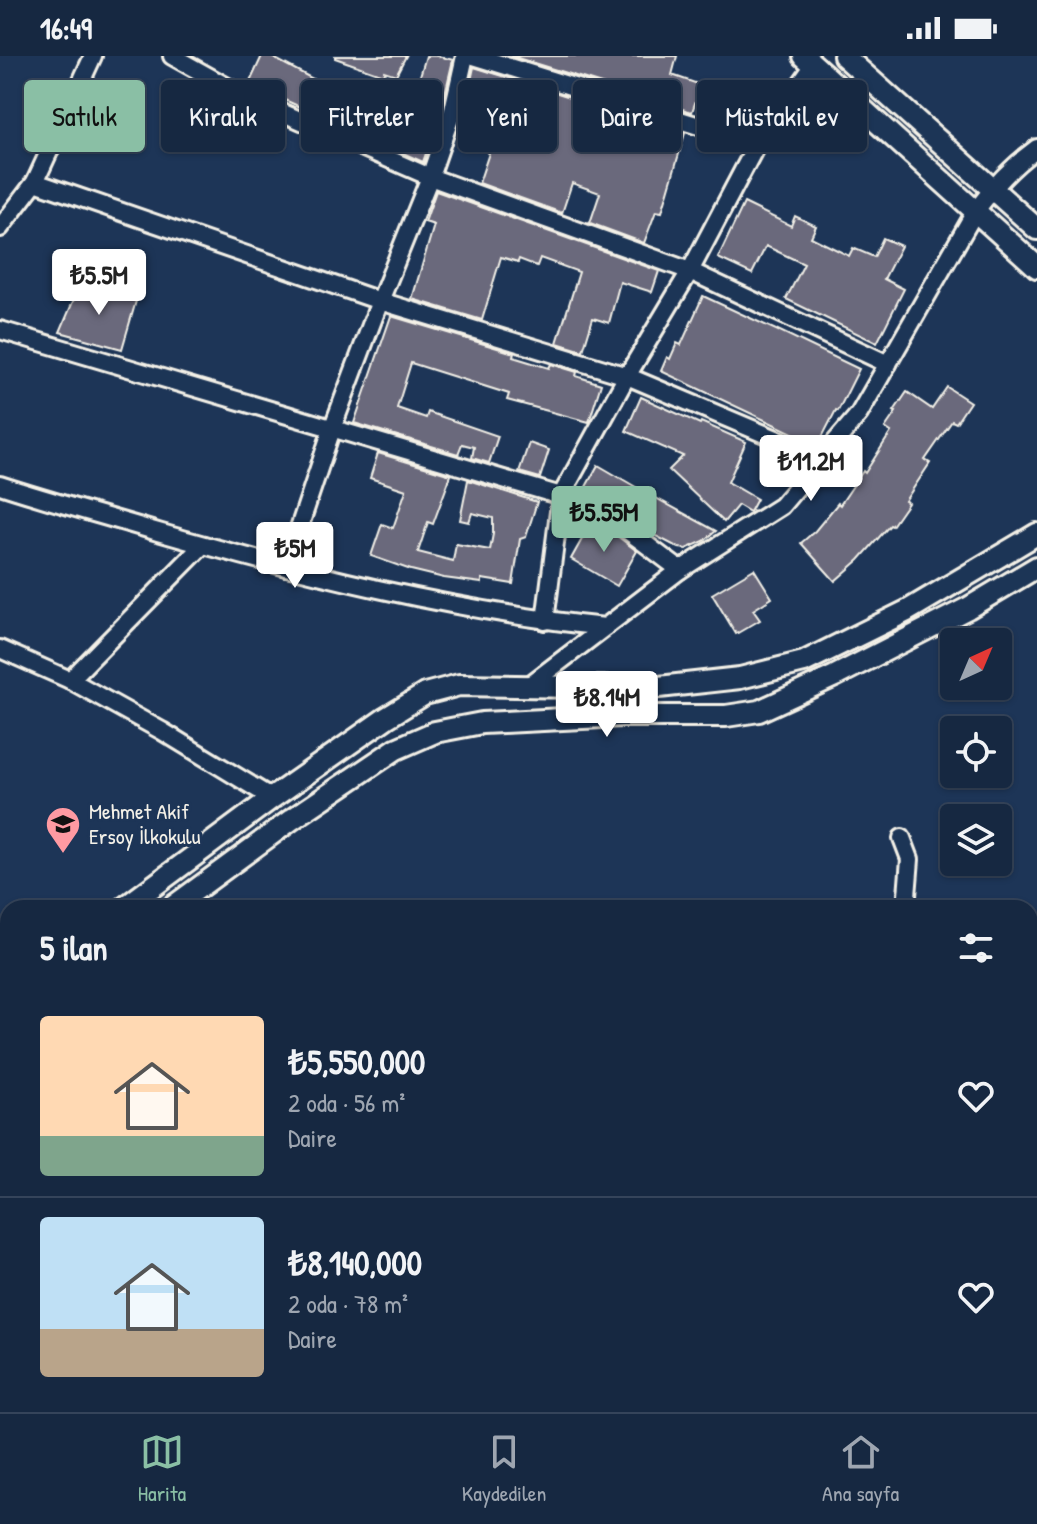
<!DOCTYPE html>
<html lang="tr">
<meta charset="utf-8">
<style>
body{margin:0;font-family:"Patrick Hand",sans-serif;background:#23344c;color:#f1f3f6;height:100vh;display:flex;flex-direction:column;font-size:30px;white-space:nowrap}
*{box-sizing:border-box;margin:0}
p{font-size:26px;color:#9ea6b1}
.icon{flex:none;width:44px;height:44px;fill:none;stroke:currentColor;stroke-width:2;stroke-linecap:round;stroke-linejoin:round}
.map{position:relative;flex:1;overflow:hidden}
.panel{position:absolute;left:0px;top:844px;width:1038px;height:512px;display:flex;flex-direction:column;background:#162841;border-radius:24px 24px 0 0;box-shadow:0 2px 6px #0004,0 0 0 2px #35445a}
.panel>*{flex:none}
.banner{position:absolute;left:24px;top:24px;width:990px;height:72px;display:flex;gap:16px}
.needle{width:52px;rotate:44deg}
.buttons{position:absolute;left:940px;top:572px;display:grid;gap:16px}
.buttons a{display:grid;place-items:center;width:72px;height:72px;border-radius:8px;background:#162841;box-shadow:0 2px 6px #0004,0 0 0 2px #35445a;font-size:40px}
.price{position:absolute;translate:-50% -68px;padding:0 18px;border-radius:8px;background:#fff;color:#222;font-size:26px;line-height:52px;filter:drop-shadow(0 2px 4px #0008)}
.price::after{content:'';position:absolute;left:50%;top:48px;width:24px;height:18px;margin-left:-12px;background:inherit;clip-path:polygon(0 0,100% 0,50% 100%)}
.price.selected{background:#8abfa5;color:#111}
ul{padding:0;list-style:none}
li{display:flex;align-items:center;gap:24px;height:200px;padding:0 40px}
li+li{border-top:2px solid #35445a}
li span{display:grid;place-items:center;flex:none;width:224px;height:160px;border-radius:8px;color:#555}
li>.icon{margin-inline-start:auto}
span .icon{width:96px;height:96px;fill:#fffc;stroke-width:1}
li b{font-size:34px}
h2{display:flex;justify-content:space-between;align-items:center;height:96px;padding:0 40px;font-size:34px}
.tag{padding:0 28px;border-radius:8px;background:#162841;box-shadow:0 2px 6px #0004,0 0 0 2px #35445a;font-size:28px;line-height:72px}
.tag.selected{background:#8abfa5;color:#111}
.status{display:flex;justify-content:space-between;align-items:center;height:56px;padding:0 40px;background:#162841;direction:ltr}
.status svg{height:22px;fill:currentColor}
.menu{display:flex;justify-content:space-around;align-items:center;height:112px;border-top:2px solid #35445a;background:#162841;font-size:22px;color:#9ea6b1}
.menu a{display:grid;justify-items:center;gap:4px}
.menu .selected{color:#8abfa5}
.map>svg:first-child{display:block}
.building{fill:#6a697c;stroke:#f4f1e8;stroke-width:2}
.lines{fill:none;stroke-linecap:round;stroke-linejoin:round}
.minor-casing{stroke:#f4f1e8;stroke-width:22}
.tertiary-casing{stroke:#f4f1e8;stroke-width:26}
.primary-casing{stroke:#f4f1e8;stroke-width:32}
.minor{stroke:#1d3557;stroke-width:16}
.tertiary{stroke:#1d3557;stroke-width:20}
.primary{stroke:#1d3557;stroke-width:26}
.labels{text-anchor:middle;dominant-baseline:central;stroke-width:6;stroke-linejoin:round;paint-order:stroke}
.poi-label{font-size:22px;fill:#f4f1e8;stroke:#1d3557;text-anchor:start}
</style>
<div class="status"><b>16:49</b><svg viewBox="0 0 49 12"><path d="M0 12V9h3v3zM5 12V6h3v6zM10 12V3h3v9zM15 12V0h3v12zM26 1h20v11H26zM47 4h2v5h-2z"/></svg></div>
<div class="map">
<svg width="1037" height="1356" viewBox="0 0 1037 1356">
<rect width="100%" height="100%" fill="#1d3557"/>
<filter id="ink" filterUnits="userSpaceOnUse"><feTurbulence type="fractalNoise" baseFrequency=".0125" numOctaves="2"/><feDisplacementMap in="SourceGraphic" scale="16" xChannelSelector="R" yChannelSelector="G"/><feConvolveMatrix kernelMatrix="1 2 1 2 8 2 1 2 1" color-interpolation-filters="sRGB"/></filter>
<g filter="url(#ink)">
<g class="building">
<path d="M262 0H270L324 29 326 24 378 53 377 55 405 70 426 0H438L453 4 442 51 423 106 249 28Z"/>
<path d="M335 0H406L396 19 384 15 383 19 335 2Z"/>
<path d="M511 0H677L672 19 701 29 692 56Z"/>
<path d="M474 11 685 77 662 156 656 155 644 187 590 167 600 137 572 127 562 157 479 127 489 97 487 96 492 79 501 82 509 52 468 38Z"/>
<path d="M436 135 659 215 652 236 620 226 609 267 593 262 583 295 557 287 579 216 540 202 537 210 519 203 518 206 501 201 482 264 412 243 434 169 425 166Z"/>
<path d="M744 147 791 170 795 160 816 170 811 181 849 200 853 192 874 201 883 182 901 190 884 223 904 233 877 287 786 243 804 208 766 190 752 218 718 202Z"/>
<path d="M80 229 136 245 122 293 60 276Z"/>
<path d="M703 240 778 275V274L859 313 838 355 836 354 818 389 661 315 667 301 670 303 677 287 681 289Z"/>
<path d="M391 260 514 297 513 301 549 312 551 308 577 316 576 320 601 328 589 366 507 344 509 338 411 307 397 352 426 362 428 356 498 380 489 407 472 402 474 391 462 388 458 398 354 367Z"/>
<path d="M947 331 970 346 956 367 952 365 925 404 930 407 905 445 908 447 892 470 890 469 859 504 835 525 801 487 815 475 838 447 840 449 863 415 865 417 891 376 885 372 896 356 894 355 907 336 932 353Z"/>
<path d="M641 341 700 368 701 366 746 386 728 426 757 443 750 456 738 449 724 466 669 414 683 400 626 375Z"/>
<path d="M529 387 549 394 540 422 519 416Z"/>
<path d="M378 397 451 419 433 468 428 466 418 496 453 505 456 488 490 494 493 478V462L472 457 469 466 460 464 468 424 537 446 526 481 520 483 513 528 482 523V527L444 522 411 514 371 500 382 468 393 472 406 434 370 422Z"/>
<path d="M598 409 641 434 716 475 704 485 686 493 679 492 648 476 624 458 582 438Z"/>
<path d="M591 467 613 477 637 495 617 530 571 503Z"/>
<path d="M754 513 772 542 753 554 760 564 736 578 712 538Z"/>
</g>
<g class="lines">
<g class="minor-casing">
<g id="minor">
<path d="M172 0 240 38 430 121 690 215 888 308"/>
<path d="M474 0 757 88"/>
<path d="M35 126 380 245 627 320 781 385 819 408"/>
<path d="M0 172 35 126 93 0"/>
<path d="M0 274 561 440 619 468 680 514"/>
<path d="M0 429C52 446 105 460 158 476 304 518 453 555 605 571"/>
<path d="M286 511 332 373 380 245 430 121 453 54 465 0"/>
<path d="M545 565 561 440 627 320 690 215 757 88 814 9"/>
<path d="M0 593 70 624 162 675 272 742"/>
<path d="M70 624 203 489"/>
<path d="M528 630 680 514 781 450 859 358 975 156C994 130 1011 111 1037 92"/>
<path d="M902 782 910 803 906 852"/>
<path d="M255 1348 258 1356"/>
<path d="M509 1348V1356"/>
<path d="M761 1348 762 1356"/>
<path d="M842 1356V1348"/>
</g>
</g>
<g class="tertiary-casing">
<g id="tertiary">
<path d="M804 0 1037 211"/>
<path d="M844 0 1037 173"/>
<path d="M124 852 272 742 386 662 425 638 459 629 650 632 740 622 804 606 907 555 1037 478"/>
<path d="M171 852 291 764 396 693 435 676 482 667 622 660H726L759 655 835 620 968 552 1037 511"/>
</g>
</g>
<g class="primary-casing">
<g id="primary">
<path d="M0 918 8 927"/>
<path d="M0 979 8 971"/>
</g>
</g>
<use href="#minor" class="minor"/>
<use href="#tertiary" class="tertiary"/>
<use href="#primary" class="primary"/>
</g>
</g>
<defs>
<g id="school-pin" transform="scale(1.8)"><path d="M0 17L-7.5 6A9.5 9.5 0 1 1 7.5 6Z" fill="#ff9aa2" stroke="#1d3557"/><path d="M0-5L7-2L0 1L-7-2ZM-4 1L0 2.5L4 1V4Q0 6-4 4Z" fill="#111"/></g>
</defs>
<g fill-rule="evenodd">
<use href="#school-pin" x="63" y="768"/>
</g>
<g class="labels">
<g class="poi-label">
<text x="89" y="755">Mehmet Akif<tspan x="89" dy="25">Ersoy İlkokulu</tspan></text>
</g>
</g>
</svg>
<div class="buttons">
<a><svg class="needle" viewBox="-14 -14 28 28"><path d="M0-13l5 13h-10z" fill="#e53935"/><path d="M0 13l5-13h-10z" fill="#9ea6b1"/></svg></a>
<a><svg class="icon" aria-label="locate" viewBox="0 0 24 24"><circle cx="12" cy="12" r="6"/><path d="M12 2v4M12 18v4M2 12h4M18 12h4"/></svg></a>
<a><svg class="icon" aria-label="layers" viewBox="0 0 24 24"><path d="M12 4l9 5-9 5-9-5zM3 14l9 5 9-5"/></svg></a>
</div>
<b class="price" style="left:99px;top:261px">₺5.5M</b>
<b class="price" style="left:811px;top:447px">₺11.2M</b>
<b class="price selected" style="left:604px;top:498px">₺5.55M</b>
<b class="price" style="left:295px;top:534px">₺5M</b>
<b class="price" style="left:607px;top:683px">₺8.14M</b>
<div class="banner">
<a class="tag selected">Satılık</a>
<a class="tag">Kiralık</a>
<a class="tag">Filtreler</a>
<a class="tag">Yeni</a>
<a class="tag">Daire</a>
<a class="tag">Müstakil ev</a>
</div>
<section class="panel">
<h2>5 ilan<svg class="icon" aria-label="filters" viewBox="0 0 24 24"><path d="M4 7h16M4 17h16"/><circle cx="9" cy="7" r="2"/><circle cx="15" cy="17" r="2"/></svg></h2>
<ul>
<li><span style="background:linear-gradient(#ffd9b3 75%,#7fa58c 0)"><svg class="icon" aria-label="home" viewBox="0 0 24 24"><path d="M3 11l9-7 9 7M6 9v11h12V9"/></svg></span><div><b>₺5,550,000</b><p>2 oda · 56 m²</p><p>Daire</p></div><svg class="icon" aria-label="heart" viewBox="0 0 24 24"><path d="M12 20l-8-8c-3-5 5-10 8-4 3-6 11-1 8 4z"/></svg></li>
<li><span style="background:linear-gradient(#bfe0f5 70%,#b9a48a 0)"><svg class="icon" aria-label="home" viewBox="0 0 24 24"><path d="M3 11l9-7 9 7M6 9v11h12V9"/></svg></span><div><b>₺8,140,000</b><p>2 oda · 78 m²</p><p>Daire</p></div><svg class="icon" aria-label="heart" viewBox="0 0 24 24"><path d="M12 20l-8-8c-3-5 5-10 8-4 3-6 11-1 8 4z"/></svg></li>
</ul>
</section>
</div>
<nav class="menu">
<a class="selected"><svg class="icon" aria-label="map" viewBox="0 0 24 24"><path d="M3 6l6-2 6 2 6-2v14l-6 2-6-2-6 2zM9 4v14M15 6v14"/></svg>Harita</a>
<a><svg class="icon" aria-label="saved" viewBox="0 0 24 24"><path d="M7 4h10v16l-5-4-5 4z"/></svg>Kaydedilen</a>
<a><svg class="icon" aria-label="home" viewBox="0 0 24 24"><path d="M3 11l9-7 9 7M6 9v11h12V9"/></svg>Ana sayfa</a>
</nav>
